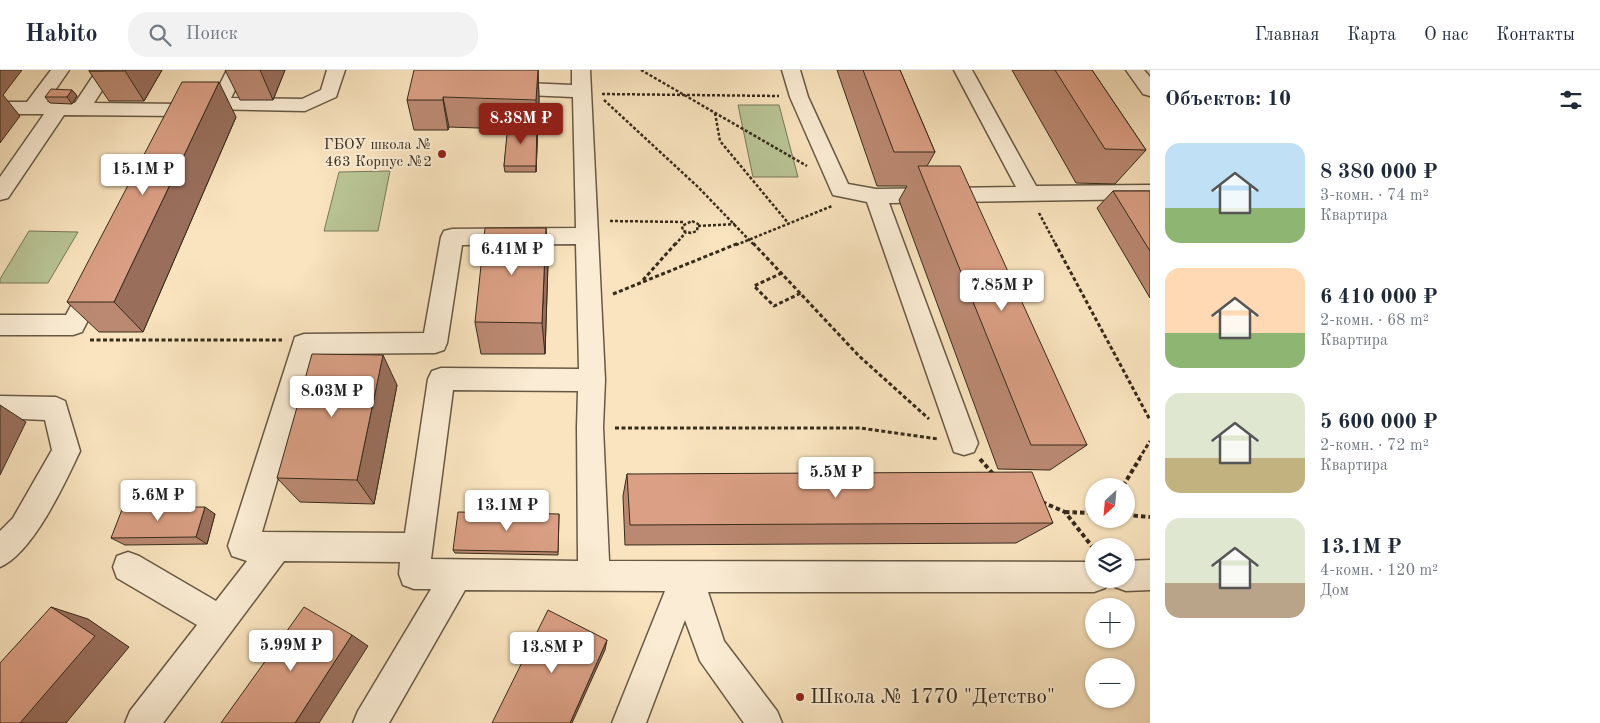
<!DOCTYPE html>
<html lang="ru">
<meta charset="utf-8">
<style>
body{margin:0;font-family:"Old Standard TT",serif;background:#f2f2f3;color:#1f2937;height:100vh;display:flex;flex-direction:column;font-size:19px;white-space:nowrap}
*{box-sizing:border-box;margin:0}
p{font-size:16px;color:#747a83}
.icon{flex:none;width:28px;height:28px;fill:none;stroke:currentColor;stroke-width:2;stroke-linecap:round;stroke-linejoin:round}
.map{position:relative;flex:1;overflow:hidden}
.panel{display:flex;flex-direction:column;background:#fff;width:450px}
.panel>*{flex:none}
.needle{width:32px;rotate:206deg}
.fabs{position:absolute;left:1085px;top:408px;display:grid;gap:10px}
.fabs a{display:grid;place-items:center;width:50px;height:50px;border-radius:50%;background:#fff;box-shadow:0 1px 4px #0004;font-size:25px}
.price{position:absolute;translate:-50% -42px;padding:0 11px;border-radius:5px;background:#fff;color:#222;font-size:16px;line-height:32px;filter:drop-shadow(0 1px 2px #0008)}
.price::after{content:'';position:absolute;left:50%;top:30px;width:15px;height:11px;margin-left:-8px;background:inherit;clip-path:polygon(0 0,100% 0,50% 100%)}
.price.current{background:#8f2418;color:#fff}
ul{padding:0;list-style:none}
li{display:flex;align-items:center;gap:15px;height:125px;padding:0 15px}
li span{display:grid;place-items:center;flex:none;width:140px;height:100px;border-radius:15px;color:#555}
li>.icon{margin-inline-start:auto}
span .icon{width:60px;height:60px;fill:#fffc;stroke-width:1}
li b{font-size:21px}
h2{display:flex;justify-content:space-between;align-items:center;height:60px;padding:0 15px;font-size:21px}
header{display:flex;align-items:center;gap:30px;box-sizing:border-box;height:70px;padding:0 25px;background:#fff;border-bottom:1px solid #e0e1e3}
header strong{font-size:24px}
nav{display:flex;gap:28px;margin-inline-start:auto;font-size:18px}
.search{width:350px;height:45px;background:#f2f2f3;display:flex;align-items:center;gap:12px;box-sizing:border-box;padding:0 18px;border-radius:20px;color:#747a83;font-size:19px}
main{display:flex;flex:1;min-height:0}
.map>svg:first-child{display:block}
.green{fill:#b9c596;stroke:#787858}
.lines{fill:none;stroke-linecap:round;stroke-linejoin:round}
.minor-casing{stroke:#685944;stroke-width:3}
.path-far2{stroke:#372b1b;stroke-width:2.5;stroke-dasharray:3 2;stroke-linecap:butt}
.path-far1{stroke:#372b1b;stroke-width:3;stroke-dasharray:4 2.5;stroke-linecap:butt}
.path{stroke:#372b1b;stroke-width:4;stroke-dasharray:4.5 3;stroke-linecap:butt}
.minor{fill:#fbedd5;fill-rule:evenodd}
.wall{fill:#bb8972;stroke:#372b1b}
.shaded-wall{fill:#996f5c;stroke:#372b1b}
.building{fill:#da9f84;stroke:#372b1b}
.poi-dot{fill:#8f2418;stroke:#fbedd5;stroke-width:2}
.labels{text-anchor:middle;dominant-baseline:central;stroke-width:4;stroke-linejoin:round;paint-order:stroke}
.far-poi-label{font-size:15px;fill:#372b1b;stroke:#fbedd5;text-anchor:end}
.near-poi-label{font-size:21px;fill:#372b1b;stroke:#fbedd5;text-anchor:start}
</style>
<header>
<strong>Habito</strong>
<div class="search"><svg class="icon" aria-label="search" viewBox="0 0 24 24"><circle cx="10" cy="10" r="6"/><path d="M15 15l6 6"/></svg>Поиск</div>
<nav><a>Главная</a><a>Карта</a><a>О нас</a><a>Контакты</a></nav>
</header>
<main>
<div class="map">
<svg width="1150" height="653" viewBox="0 0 1150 653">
<rect width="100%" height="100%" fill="#f9e4bf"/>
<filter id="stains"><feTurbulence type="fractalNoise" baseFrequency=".004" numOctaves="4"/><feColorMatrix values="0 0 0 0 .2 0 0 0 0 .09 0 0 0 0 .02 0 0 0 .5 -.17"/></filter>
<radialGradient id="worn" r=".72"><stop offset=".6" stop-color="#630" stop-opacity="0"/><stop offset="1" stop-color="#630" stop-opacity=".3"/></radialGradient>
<g class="green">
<path d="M738 35H779L798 107H753Z"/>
<path d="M390 101 378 161H324L339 102Z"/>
<path d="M29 161 78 162 48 213H0V209Z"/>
</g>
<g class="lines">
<g class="minor-casing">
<g id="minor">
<path d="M51 0H69L47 32 75 33 97 0H115L94 33 183 34 217 20 227 0H245L231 28 302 29 321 20 327 0H345L336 27 305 41 204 39 184 46 64 45 8 128 0 130V107L44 44H0V32H27Z"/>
<path d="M572 0H590L605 310 603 357 609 491 1094 492V509H1109L1105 518 1094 522H708L724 571 777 641 782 653H744L700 591 685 550 646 653H612L665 521 465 520 389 653H353L358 641 431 519H414L403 515 399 504 400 492 284 491 163 653H125L130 641 197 555 117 508 113 497 117 486 128 482 139 486 216 531 247 491 232 486 228 476 295 267 304 264 424 263 441 167 444 161 452 159 576 158 573 27 503 24 496 22 494 18 496 14 503 12 572 15ZM576 174 579 299 441 298 432 301 428 309 405 463 262 462 314 284 435 283 444 280 447 273 462 175ZM453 320 578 321 577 357 578 491 431 489Z"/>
<path d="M782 0H800L808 27 848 114 876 119 1016 117 954 0H972L1036 116 1150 115V129L889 133 978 373 974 382 964 385 954 382 867 132 833 125 790 27Z"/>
<path d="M1126 0H1144L1150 7V26L1143 24Z"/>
<path d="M95 203 103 206 107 212 82 262 73 265H0V245H66L87 206Z"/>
<path d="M0 326 56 327 65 331 80 381C65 413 33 483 0 497V461L13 448 52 380 45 350 0 348Z"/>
<path d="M1150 490V520L1126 521 1115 517 1112 509H1126V491Z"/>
</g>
</g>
<g class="path-far2">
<path d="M641 0 807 96"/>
<path d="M602 24 779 26"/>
<path d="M604 30 698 117 754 175"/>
<path d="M715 43 720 71 789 154"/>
<path d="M1039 143 1056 175"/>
<path d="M610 151 685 152"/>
<path d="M692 151 698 154 697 161 691 163 683 161 682 156Z"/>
<path d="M698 156 735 154"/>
<path d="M675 175 686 162"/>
<path d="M736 175 832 136"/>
</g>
<g class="path-far1">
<path d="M753 173 859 286 929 349"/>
<path d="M1055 173 1150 350"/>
<path d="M782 203 754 216 774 236 801 223"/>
<path d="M643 210 676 173"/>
<path d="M613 224 739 173"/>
<path d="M90 270H282"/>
<path d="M615 358H860L938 369"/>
<path d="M1139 389 1150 371"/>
</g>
<g class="path">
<path d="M980 389 994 405"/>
<path d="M1123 416 1140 388"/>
<path d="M1042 432 1065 442 1094 479"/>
<path d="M1065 442 1094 443"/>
<path d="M1126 445 1150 447"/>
</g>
<use href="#minor" class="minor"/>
</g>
<g class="wall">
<path d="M162 0 144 31H109L89 1Z"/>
<path d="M225 0H285L273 30H240Z"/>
<path d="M538 0 539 29 536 102H505L504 96 508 59 449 57 448 60H414L407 30Z"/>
<path d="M837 0H900L935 82 927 96 1087 375 1050 400 998 399 899 130 907 116H877Z"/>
<path d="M1012 0H1092L1146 80 1115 114 1076 113Z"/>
<path d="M72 20 77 26 72 34 50 33 45 27Z"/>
<path d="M236 47 143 262H99L67 232Z"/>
<path d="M1113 121H1150V228L1097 138Z"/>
<path d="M548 193 545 284H481L475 252Z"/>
<path d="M397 315 374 434 300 432 277 408Z"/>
<path d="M627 404 1053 453 1016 473 625 475 623 426Z"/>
<path d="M215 444 207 474 125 475 111 468Z"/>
<path d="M559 444 558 485 455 483 453 480Z"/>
</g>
<g class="shaded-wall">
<path d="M0 0H22L3 25 20 46 0 73Z"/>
<path d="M126 0H162L144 31 125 1Z"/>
<path d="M260 0H285L273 30Z"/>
<path d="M538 0 539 29 536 102 537 53 536 30Z"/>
<path d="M219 12 236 47 143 262 114 232Z"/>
<path d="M72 20 77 26 72 34 67 27Z"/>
<path d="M443 27 449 57 448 60 443 30Z"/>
<path d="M546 158 548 193 545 284 542 253Z"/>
<path d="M383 285 397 315 374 434 357 410Z"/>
<path d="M0 335 26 352 0 405Z"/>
<path d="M205 437 215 444 207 474 196 467Z"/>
<path d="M51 537 88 549 129 577 66 653H20Z"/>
<path d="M352 565 368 576 319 653H295Z"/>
<path d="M607 570 605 580 572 653H570Z"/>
</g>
<g class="building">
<path d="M89 0H126L125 1H89Z"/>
<path d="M414 0H538L536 30 443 27V30H407Z"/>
<path d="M863 0H900L935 82H894Z"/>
<path d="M1055 0H1092L1146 80 1105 79Z"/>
<path d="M182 12H219L114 232H67Z"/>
<path d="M51 19 72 20 67 27H45Z"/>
<path d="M508 53H537L536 96H504Z"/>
<path d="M918 96H960L1087 375H1031Z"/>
<path d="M1113 121H1150V181Z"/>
<path d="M485 158H546L542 253 475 252Z"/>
<path d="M312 284 383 285 357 410 277 408Z"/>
<path d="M1032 402 1053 453 630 455 627 404Z"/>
<path d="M123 437H205L196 467 111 468Z"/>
<path d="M458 442 559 444 558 482 453 480Z"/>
<path d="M51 537 95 566 20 653H0V593Z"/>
<path d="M304 537 352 565 295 653H221Z"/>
<path d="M548 540 607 570 570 653H492Z"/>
</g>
<g class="poi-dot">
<circle cx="442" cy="84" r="5"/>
<circle cx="800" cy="627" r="5"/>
</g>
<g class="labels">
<g class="far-poi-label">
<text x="432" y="75">ГБОУ школа №<tspan x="432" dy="17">463 Корпус №2</tspan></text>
</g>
<g class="near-poi-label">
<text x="810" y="627">Школа № 1770 "Детство"</text>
</g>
</g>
<rect width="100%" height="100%" filter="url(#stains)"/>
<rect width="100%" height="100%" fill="url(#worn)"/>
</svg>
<div class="fabs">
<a><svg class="needle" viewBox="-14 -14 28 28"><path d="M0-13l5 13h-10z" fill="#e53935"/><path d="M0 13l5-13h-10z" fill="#747a83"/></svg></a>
<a><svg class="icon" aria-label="layers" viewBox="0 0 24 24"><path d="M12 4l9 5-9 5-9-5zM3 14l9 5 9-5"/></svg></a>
<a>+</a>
<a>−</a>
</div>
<b class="price current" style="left:521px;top:75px">8.38M ₽</b>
<b class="price" style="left:143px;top:126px">15.1M ₽</b>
<b class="price" style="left:512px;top:206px">6.41M ₽</b>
<b class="price" style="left:1002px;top:242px">7.85M ₽</b>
<b class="price" style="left:332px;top:348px">8.03M ₽</b>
<b class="price" style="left:836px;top:429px">5.5M ₽</b>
<b class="price" style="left:158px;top:452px">5.6M ₽</b>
<b class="price" style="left:507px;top:462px">13.1M ₽</b>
<b class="price" style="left:291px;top:602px">5.99M ₽</b>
<b class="price" style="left:552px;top:604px">13.8M ₽</b>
</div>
<section class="panel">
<h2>Объектов: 10<svg class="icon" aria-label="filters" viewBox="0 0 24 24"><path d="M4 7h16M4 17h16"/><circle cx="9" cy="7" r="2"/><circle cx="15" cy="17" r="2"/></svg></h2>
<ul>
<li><span style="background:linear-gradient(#bfe0f5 65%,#8fb573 0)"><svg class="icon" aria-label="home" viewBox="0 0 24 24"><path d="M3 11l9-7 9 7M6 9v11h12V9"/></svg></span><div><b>8 380 000 ₽</b><p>3-комн. · 74 m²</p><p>Квартира</p></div></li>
<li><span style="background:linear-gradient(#ffd9b3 65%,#8fb573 0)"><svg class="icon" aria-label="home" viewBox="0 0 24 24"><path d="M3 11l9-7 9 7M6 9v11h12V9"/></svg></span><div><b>6 410 000 ₽</b><p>2-комн. · 68 m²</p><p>Квартира</p></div></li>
<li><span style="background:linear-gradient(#dfe7d0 65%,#c2b280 0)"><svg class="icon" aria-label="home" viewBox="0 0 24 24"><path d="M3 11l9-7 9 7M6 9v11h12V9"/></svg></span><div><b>5 600 000 ₽</b><p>2-комн. · 72 m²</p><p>Квартира</p></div></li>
<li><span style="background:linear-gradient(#dfe7d0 65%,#b9a48a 0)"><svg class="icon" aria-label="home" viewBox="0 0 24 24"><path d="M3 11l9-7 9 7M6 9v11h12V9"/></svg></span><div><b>13.1M ₽</b><p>4-комн. · 120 m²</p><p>Дом</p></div></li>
</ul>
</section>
</main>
